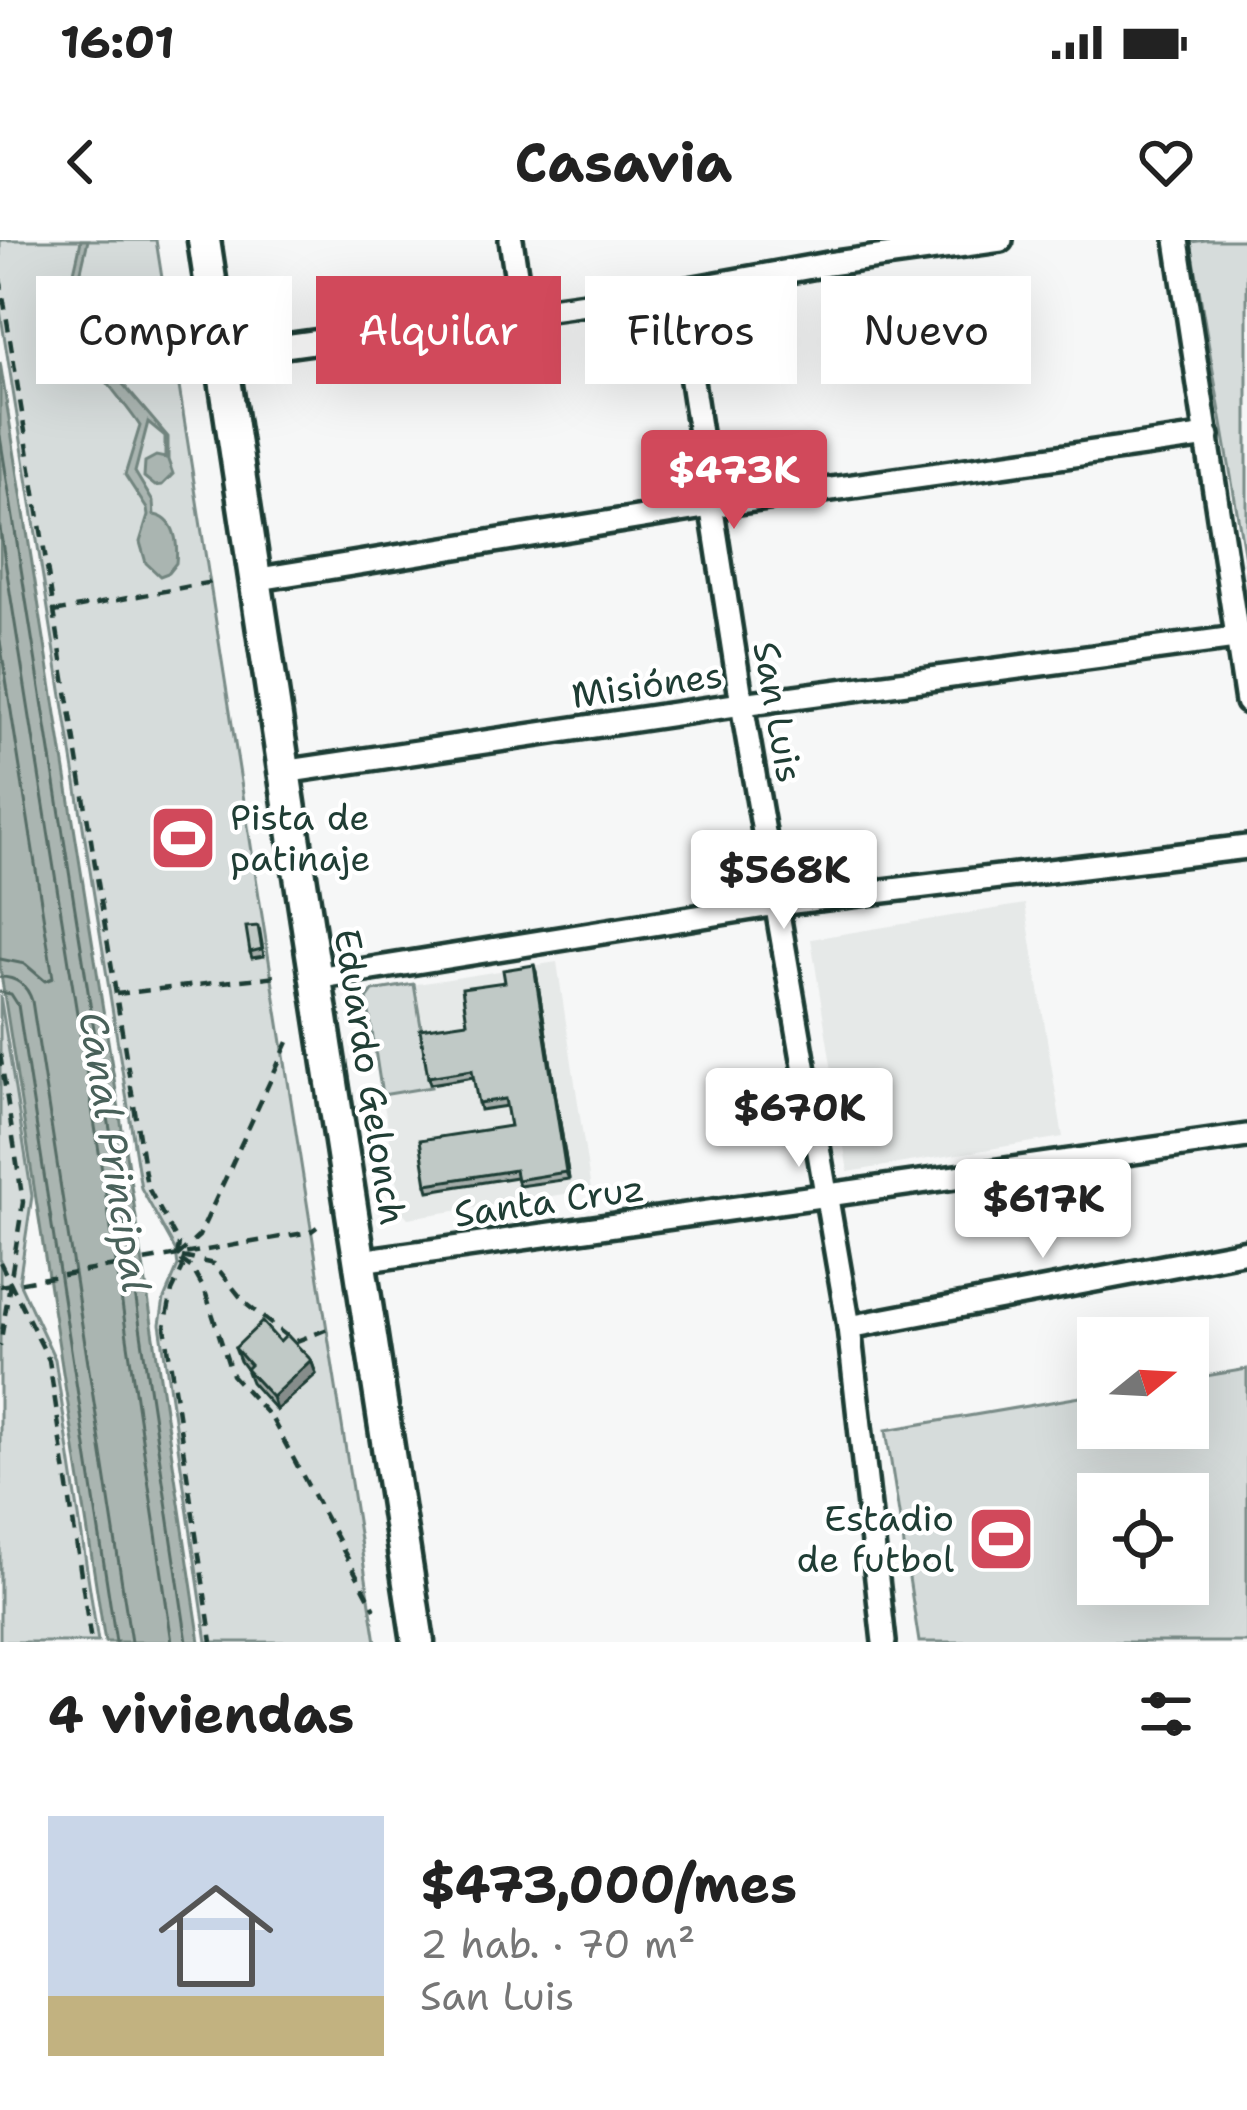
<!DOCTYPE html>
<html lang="es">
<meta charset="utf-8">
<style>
body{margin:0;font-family:"Shantell Sans",sans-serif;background:#f6f6f6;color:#222;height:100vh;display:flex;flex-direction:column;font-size:45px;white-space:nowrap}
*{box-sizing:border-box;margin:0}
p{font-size:39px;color:#767676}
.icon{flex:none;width:66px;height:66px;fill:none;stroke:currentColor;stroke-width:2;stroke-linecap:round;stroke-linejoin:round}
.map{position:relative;height:1402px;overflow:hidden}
.sheet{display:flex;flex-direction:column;background:#fff;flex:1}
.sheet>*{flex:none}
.top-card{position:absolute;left:36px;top:36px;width:1176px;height:108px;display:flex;gap:24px}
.needle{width:78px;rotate:72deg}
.tools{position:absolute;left:1077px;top:1077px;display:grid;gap:24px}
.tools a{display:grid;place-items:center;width:132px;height:132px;border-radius:0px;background:#fff;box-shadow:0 12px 48px #0002;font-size:60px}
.price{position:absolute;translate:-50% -102px;padding:0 27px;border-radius:12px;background:#fff;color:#222;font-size:39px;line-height:78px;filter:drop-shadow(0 3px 6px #0008)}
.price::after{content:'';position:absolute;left:50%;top:72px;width:36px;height:27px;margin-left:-18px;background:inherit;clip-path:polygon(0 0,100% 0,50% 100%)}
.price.on{background:#d1495b;color:#fff}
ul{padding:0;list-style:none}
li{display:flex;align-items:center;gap:36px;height:300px;padding:0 48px}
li+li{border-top:3px solid #e0e0e0}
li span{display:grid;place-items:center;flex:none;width:336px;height:240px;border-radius:0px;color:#555}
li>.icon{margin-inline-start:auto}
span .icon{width:144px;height:144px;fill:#fffc;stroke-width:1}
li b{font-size:51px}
h2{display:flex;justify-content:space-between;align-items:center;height:144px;padding:0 48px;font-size:51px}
.pill{padding:0 42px;border-radius:0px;background:#fff;box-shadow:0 12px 48px #0002;font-size:42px;line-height:108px}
.pill.on{background:#d1495b;color:#fff}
.status{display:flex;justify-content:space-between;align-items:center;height:84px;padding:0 60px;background:#fff;direction:ltr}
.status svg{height:33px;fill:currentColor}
header{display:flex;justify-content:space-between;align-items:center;height:156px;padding:0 48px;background:#fff;font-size:54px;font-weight:700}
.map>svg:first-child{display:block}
.built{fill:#e6e9e8}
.green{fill:#d6dcdb;stroke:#7a8c88;stroke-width:3;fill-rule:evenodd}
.water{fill:#aab5b1;stroke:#72857f;stroke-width:3}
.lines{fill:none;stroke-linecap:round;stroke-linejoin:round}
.shore{stroke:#576d66;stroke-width:3}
.minor-casing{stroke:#1f3d34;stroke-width:30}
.primary-casing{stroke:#1f3d34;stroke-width:39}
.path{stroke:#1f3d34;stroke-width:4.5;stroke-dasharray:12 9;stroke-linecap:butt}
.minor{stroke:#fff;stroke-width:21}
.primary{stroke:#fff;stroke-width:30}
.wall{fill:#a5adaa;stroke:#1f3d34;stroke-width:3}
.shaded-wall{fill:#868d8b;stroke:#1f3d34;stroke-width:3}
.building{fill:#c0c9c6;stroke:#1f3d34;stroke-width:3}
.labels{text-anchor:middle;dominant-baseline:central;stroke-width:9;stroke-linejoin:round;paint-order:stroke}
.street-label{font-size:36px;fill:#1f3d34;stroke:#fff}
.poi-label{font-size:36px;fill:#1f3d34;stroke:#fff;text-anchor:start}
.water-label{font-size:39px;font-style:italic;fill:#49615a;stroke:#fff}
</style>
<div class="status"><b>16:01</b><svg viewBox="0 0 49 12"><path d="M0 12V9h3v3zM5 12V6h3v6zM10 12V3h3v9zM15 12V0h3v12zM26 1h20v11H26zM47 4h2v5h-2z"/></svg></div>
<header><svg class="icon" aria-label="back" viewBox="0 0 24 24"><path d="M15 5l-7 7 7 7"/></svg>Casavia<svg class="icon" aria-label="heart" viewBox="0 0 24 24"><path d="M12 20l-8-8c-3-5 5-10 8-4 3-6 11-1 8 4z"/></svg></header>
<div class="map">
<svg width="1247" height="1402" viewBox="0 0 1247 1402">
<rect width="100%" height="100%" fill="#f6f7f7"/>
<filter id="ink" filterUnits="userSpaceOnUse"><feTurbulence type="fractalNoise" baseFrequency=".00833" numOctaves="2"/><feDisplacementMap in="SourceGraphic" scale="24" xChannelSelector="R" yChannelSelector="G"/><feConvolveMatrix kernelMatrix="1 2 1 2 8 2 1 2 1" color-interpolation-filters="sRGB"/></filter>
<g filter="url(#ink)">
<g class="built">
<path d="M1025 664 1063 897 848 932 811 699Z"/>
<path d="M557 722 591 950 408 978 401 970 367 759 373 751Z"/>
</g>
<g class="green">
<path d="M0 0H156L376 1402H207L160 1084 164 1059 178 1026 176 1011 141 948 0 70Z"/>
<path d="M1206 0H1247V330L1191 2Z"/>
<path d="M414 744 431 847 382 855 367 759 373 751Z"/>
<path d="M0 755 32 956 19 1042 55 1119 98 1402H0Z"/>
<path d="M1247 1129V1402H919L886 1190 1098 1154V1188H1188V1139ZM1188 1254V1344H1098V1254Z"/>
</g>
<g class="water">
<path d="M81 0H88L80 35 77 73 82 87 93 109 168 197V220L173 234 162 245 155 246 144 237 145 222 156 216 165 218V196L148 182 135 232 153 262 154 275C176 278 178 304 176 323L168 333 160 336 146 323 140 302 148 276 147 269 125 235 140 186C120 154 75 112 70 75 67 50 77 24 81 0Z"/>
<path d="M0 122 133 958 200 1402H105L0 728Z"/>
</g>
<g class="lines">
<g class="shore">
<path d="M0 196 121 959 187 1402"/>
<path d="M0 289 107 962 172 1402"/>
<path d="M0 401 53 738 45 741 25 724 0 719"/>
<path d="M0 737C17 737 27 745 32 761L131 1402"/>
<path d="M0 752 11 754 18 765 116 1402"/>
</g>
<g class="minor-casing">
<g id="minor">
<path d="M511 0 522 72"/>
<path d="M1177 0 1247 462"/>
<path d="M678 51 742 464 849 1087 884 1402"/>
<path d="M221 115 678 51 828 24 1001 0"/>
<path d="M253 340 711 266 1208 196"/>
<path d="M283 532 742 464 1235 398"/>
<path d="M316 738 777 664 1247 607"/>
<path d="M360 1021 1247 896"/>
<path d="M849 1087 1247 1011"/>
</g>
</g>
<g class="primary-casing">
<path id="primary" d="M204 0C272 468 348 934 418 1402"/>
</g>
<g class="path">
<path d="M0 37 147 946 179 1004 177 1016 183 1028 172 1051 165 1087 212 1402"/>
<path d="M54 372 212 342"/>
<path d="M116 754 277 736"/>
<path d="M0 814 23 962 0 1106"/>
<path d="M177 1016 199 996 288 802"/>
<path d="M182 1017 214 1024 246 1064 294 1102 333 1087"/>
<path d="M181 1020 192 1028 205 1051 232 1135 272 1179 375 1369"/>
<path d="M0 1022 49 1120 91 1402"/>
<path d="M0 1046 310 992 317 987"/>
</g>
<use href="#minor" class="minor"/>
<use href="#primary" class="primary"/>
</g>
<g class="wall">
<path d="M154 70 158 90 131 95 128 88Z"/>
<path d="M260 692 264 716 252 718 250 712Z"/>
<path d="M536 732 569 939 519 946 516 937 429 951 427 944 510 886 507 866 480 870 474 837 430 844 428 837 467 782 505 742Z"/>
<path d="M280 1102 311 1120 316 1134 276 1170 251 1142 246 1129 240 1121 235 1108Z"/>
</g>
<g class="shaded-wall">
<path d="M534 725 536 732 569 939 566 932Z"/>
<path d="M311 1120 316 1134 276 1170 272 1157Z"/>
</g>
<g class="building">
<path d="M152 63 155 83 128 88 125 68Z"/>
<path d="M258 686 262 709 250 712 246 687Z"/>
<path d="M534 725 566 932 517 940 515 930 427 944 420 900 510 886 505 859 478 863 472 830 428 837 420 789 467 782 462 748 505 742 503 730Z"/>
<path d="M262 1082 280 1102 287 1095 311 1120 272 1157 246 1129 250 1125 235 1108Z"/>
</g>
</g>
<defs>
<g id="stadium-square" transform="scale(3.45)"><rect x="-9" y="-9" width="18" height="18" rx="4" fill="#d1495b" stroke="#fff"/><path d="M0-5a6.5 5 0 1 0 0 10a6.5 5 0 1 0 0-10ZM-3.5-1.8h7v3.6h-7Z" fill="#fff"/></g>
</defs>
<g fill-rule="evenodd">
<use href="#stadium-square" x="183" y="598"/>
<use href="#stadium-square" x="1001" y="1299"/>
</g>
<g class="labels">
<g class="street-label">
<text transform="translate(647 445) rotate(-8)">Misiónes</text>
<text transform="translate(778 472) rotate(80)">San Luis</text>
<text transform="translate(370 837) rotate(81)">Eduardo Gelonch</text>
<text transform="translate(549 961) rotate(-8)">Santa Cruz</text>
</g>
<g class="poi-label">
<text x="230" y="577">Pista de<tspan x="230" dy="41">patinaje</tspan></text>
<text x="954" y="1278" text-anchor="end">Estadio<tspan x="954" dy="41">de futbol</tspan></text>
</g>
<g class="water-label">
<text transform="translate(115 912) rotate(81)">Canal Principal</text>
</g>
</g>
</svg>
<div class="tools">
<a><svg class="needle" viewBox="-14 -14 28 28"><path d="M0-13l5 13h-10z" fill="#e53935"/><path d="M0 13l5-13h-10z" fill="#767676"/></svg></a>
<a><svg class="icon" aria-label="locate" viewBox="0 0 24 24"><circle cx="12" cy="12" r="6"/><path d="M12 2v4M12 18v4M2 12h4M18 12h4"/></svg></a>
</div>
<b class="price on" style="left:734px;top:292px">$473K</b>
<b class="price" style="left:784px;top:692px">$568K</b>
<b class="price" style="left:799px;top:930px">$670K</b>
<b class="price" style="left:1043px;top:1021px">$617K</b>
<div class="top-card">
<a class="pill">Comprar</a>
<a class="pill on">Alquilar</a>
<a class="pill">Filtros</a>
<a class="pill">Nuevo</a>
</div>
</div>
<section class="sheet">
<h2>4 viviendas<svg class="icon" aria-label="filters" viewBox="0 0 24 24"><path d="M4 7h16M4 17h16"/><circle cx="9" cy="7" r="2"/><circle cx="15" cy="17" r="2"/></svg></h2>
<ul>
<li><span style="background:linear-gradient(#c9d6e8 75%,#c2b280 0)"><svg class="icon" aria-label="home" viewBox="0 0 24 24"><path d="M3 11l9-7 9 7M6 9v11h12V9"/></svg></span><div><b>$473,000/mes</b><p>2 hab. · 70 m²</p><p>San Luis</p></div></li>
</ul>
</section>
